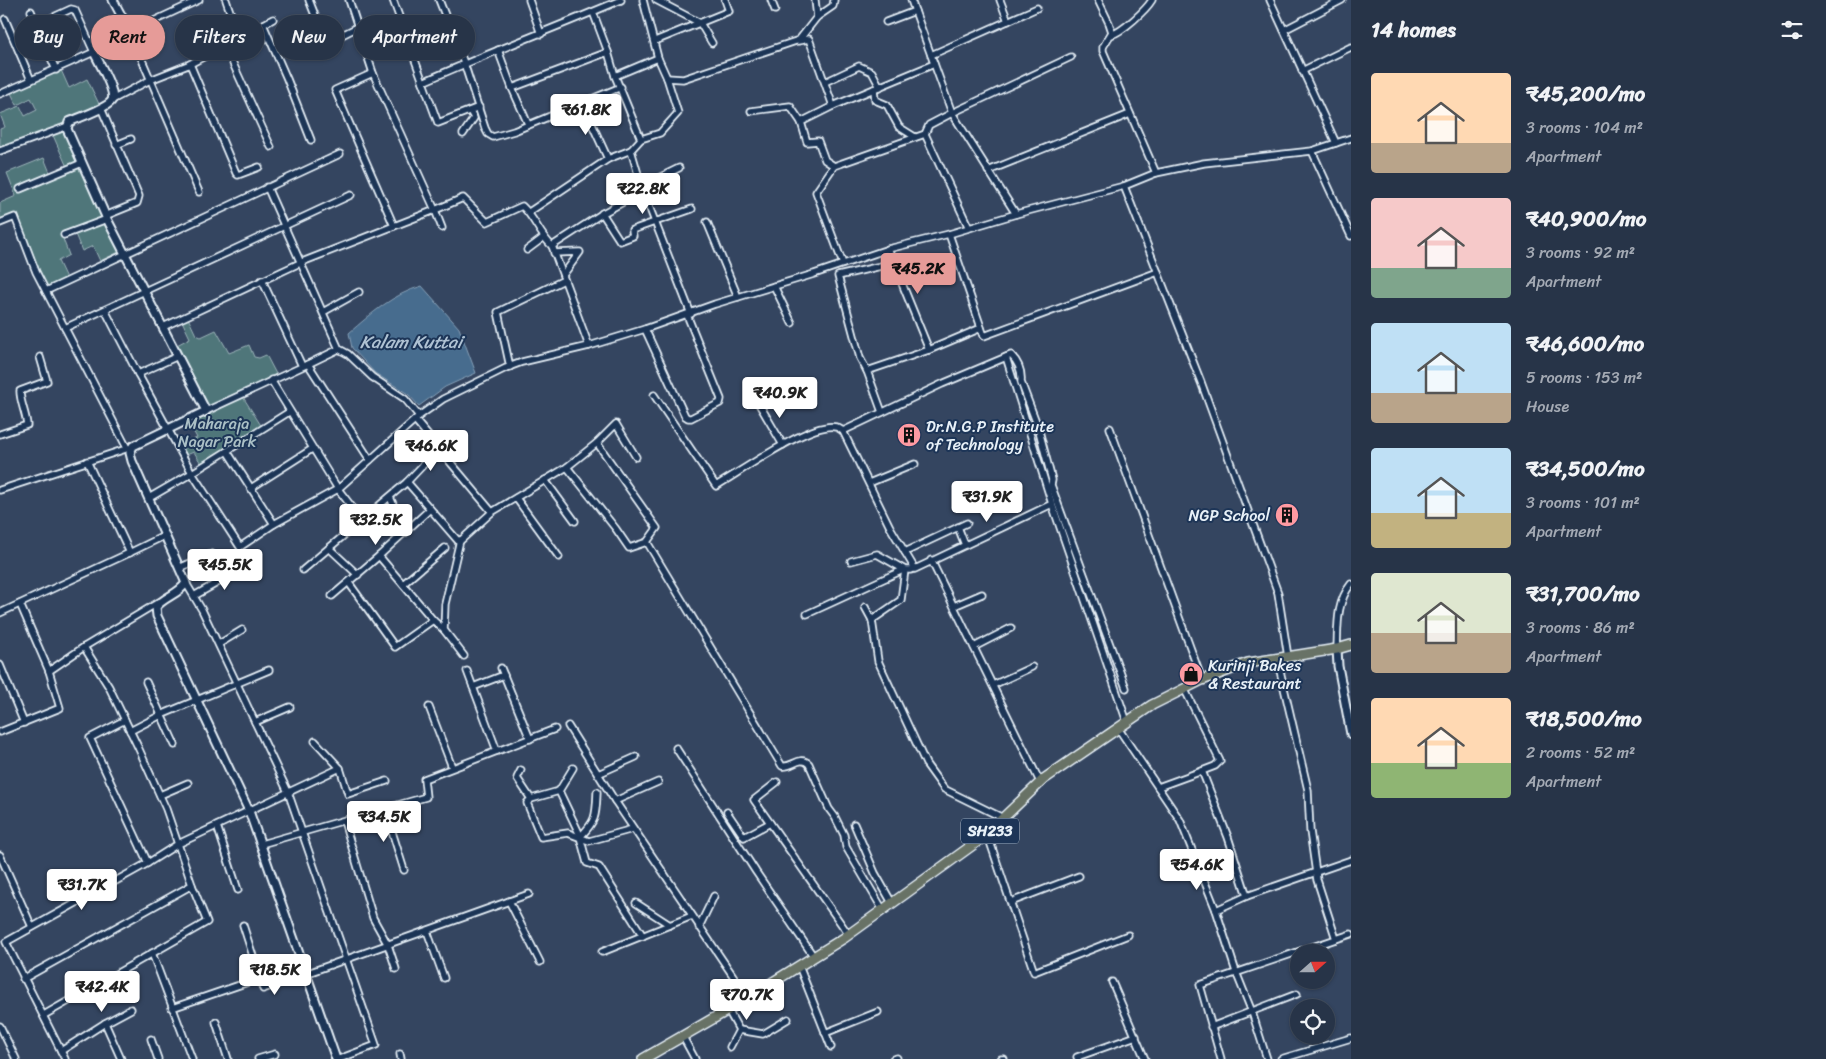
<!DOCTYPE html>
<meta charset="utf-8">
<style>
body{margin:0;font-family:Sriracha,sans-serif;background:#333f52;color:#f1f3f6;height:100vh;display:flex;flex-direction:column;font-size:19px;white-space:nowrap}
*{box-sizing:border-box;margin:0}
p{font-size:16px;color:#a4aab4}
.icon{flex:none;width:28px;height:28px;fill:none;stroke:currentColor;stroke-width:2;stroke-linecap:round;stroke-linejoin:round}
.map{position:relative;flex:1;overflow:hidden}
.details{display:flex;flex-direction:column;background:#273448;width:475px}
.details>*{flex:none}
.top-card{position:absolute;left:15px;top:15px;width:475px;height:45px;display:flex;gap:10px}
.needle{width:32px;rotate:69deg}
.buttons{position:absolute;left:1290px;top:944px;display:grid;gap:10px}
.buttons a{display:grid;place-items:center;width:45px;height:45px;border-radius:50%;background:#273448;box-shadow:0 1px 4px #0004,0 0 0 1px #434f60;font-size:25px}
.price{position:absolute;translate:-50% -42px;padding:0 11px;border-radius:5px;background:#fff;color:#222;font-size:16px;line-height:32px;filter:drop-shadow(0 1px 2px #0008)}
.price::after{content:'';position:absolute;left:50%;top:30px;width:15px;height:11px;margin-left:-8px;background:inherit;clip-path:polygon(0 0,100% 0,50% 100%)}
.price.current{background:#e69b98;color:#111}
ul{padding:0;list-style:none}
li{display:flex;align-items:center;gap:15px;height:125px;padding:0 20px}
li span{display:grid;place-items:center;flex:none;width:140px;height:100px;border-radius:5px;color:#555}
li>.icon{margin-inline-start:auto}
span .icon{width:60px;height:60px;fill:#fffc;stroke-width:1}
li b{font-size:21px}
h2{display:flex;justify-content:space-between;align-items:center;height:60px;padding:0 20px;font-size:21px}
.pill{padding:0 18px;border-radius:22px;background:#273448;box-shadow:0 1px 4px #0004,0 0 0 1px #434f60;font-size:18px;line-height:45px}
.pill.current{background:#e69b98;color:#111}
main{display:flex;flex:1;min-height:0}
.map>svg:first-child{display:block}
.green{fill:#4f767a;stroke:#9cb4b9}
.water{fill:#466c8e;stroke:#87a1b8}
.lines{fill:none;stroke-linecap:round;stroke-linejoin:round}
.minor-casing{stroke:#e8f1f8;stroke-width:9}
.tertiary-casing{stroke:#e8f1f8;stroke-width:11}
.primary-casing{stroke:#e8f1f8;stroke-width:12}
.minor{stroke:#1d3557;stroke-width:5.5}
.tertiary{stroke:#1d3557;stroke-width:7}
.primary{stroke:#687266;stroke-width:9}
.labels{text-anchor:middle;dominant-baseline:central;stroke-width:4;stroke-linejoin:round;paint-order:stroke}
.shield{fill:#1d3557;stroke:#abb9c8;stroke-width:1}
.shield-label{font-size:15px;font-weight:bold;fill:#e8f1f8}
.park-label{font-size:16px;fill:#abc0c6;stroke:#1d3557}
.poi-label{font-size:16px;fill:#e8f1f8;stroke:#1d3557;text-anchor:start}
.water-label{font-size:18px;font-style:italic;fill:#afc2d3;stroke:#1d3557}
</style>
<main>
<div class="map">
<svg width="1351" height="1059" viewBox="0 0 1351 1059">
<rect width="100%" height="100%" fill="#344560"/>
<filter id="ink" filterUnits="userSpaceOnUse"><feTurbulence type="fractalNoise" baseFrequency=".02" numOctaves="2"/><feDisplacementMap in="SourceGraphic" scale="10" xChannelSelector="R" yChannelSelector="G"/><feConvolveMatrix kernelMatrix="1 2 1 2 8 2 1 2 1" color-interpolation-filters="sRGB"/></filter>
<g filter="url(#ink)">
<g class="green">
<path d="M61 70 69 88 87 79 100 106 64 128 121 251 100 261 93 246 82 251 75 234 63 239 69 255 58 261 66 278 47 287 15 214 0 220V203L16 196 7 173 44 158 51 175 67 167 52 133 0 153V129L5 127 0 114 20 106 25 116 37 110 31 98 17 105 11 93Z"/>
<path d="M188 318 196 335 201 337 216 330 229 353 249 345 254 357 259 358 266 355 276 374 207 408 175 346 190 338 182 321Z"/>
<path d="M243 397 262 427 202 465 194 452 186 455 180 445 197 438 190 425Z"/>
</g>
<path class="water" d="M422 286 459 328 476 373 445 387 419 406 408 394 375 373 352 348 349 333C371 314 393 294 422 286Z"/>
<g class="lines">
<g class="minor-casing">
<g id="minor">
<path d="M199 0 130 32 199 192"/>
<path d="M309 0 326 43"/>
<path d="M349 0 373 73 435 210 463 198 487 222 522 206C535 218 539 234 552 246L589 346"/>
<path d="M393 0 438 123 479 107"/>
<path d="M439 0 464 63 485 128 488 134 493 137 514 131 621 87"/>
<path d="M529 0 541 34"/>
<path d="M656 0 700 23 712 43"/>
<path d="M771 0 775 10"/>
<path d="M815 0 817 17"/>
<path d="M1000 0 1008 21"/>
<path d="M1098 0 1109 23 1112 32 1103 47V51L1156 173"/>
<path d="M31 11 56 70"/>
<path d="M5 19 31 80"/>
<path d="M886 22 915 11"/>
<path d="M263 24 287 79 311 140"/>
<path d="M1284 30 1342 0"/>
<path d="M1111 35C1122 32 1146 10 1152 0"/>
<path d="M239 38 273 19"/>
<path d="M655 41 729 11 725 0"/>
<path d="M798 41 809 39 833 106"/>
<path d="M225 46 271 147"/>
<path d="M312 50 358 27"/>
<path d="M498 50 512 88 608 52 593 12"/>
<path d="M931 55 1037 8"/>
<path d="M190 64 236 173 238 175 259 167"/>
<path d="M1302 71 1351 47"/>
<path d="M373 73 335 90 394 226"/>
<path d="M615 76 658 58"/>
<path d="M667 78 683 79 799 40 817 17 833 6 834 0"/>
<path d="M423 82C488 53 555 28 621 0"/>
<path d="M825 82 859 66 872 72 880 87"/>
<path d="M512 88 528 124"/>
<path d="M874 89 875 100 887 105 899 127 915 137"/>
<path d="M0 94 94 52 75 10 71 9 36 25"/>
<path d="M112 100 150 80 188 65 239 38 226 0"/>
<path d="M578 105 591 122 608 159"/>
<path d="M101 108 139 196 137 203 105 216"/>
<path d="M751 111 790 106 801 122 807 142 818 141 825 160 834 166 816 192 843 264"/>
<path d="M801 122 833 106 934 64"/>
<path d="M463 134 474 118 470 111"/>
<path d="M925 134 969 228"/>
<path d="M641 139 660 133 678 113 667 78 658 58 643 0"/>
<path d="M1336 143 1351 138"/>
<path d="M116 145 131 139"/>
<path d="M631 150 643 191 691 314"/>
<path d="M0 151 68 126"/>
<path d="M1312 151 1351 236"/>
<path d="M834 166 925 134 929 125 952 113 1071 57"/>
<path d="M988 171 1130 114"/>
<path d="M642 186 679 168"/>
<path d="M1124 186 1201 382 1278 593 1288 657"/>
<path d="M267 187 339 349"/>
<path d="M20 189 82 163"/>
<path d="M529 212 608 159 631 150 641 139 615 76 608 52"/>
<path d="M602 213 620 241 633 236 632 230 692 209"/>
<path d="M1016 214 1124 186 1156 173 1204 163 1312 151 1336 143 1270 0"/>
<path d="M707 222 738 297"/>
<path d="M0 223 15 217 36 272 127 448"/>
<path d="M949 234 984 336 1158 272"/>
<path d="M64 235 107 219"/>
<path d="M552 246 603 213 643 191"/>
<path d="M888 249 929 350"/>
<path d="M527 250 543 238"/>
<path d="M554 253 580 252 563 275"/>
<path d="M262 280 302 366"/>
<path d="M774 286 792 323"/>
<path d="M46 291 340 154"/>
<path d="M105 310 138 374"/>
<path d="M323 312 359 292"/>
<path d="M163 327 302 262 435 210 442 228"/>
<path d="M65 328 351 195"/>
<path d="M645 329 685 416 688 418H691L720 403 721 399 687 315"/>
<path d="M178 356 138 374 192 473 289 412"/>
<path d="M1006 357 1052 504 1127 722"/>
<path d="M308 364 339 349 348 354 372 377 405 399 419 416"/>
<path d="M510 367 498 312 564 280"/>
<path d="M867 371 929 350 981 328"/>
<path d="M271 380 338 489 362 520"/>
<path d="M654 395 716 486C740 472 811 421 836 427 839 428 841 430 843 431L890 527 915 569 1052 504"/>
<path d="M759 404 783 445"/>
<path d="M206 411 308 364 370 460"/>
<path d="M882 412 867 371 860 358 838 276 894 263"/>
<path d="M415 420 492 512"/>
<path d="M1110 428 1202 680"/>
<path d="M843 431 942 384 1011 355C1018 362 1022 372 1021 382L1038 427 1052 480 1051 485 1126 688"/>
<path d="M0 434 27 425C26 413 20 402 20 391L47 381 40 357"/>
<path d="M597 443 657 528 647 542 782 766C792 768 800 755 809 764L829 809 835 817 844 835 846 847 883 910"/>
<path d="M227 451 274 524"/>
<path d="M87 461 130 553"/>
<path d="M567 467 616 529 629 548 647 542"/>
<path d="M545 480 575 521"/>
<path d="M407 482 439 448"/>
<path d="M869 483 915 464"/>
<path d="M251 488 312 449"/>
<path d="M0 490 129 448"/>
<path d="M390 497 405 533"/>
<path d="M149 498 192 473 240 547 274 524 338 489 419 416 443 399 506 368 522 362 589 346 645 329 715 304 814 274 888 249 949 234 1016 214 952 113 911 0"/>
<path d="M516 498 559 557"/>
<path d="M958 527 965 545"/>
<path d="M460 540 445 604 444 630 464 656"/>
<path d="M329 548 358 575"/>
<path d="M905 552 967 523"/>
<path d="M379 556 433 620 444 630"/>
<path d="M931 560 1040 782"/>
<path d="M851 561 877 554 905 570 901 600 872 620"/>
<path d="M181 567 212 554"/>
<path d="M303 570 407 482 459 542 492 512 567 467 597 443 616 424 636 457"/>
<path d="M186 583 202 610 288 792 376 1045 339 1059"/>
<path d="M349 583 395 647 433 620"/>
<path d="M403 584 445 548"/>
<path d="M194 596 245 567"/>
<path d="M332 596 379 556 430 509"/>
<path d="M20 604 49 671"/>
<path d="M954 606 982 594"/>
<path d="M865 607 872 620 878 661 926 764 944 789 1003 818"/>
<path d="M0 613 125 555 166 535"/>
<path d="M807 614 903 570H911L915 568"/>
<path d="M219 644 242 630"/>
<path d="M974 647 1011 628"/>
<path d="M1337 649C1338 625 1336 603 1351 584"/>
<path d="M1277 658 1308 790 1310 831 1317 880 1336 939 1351 934"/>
<path d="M0 665 24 723"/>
<path d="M501 668 530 739"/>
<path d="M467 671 497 751"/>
<path d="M146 682 175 745"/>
<path d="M993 685 1032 667"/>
<path d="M473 687 504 675"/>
<path d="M1184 688 1220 761 1215 766 1202 771"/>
<path d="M429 707 452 767"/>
<path d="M125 720 90 738 148 863"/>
<path d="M255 722 290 707"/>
<path d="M568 726 615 801 748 998"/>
<path d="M1118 728 1180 820 1216 910 1236 972 1252 1012 1267 1059"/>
<path d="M130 731 161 715 269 670"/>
<path d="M0 732 60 708 49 671 84 647"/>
<path d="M315 741 340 768 348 794 387 781"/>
<path d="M676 748 756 872 814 957"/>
<path d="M521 770 517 778 531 799 527 803 541 837 568 833 589 841 633 829"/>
<path d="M598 774 636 757"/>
<path d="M777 782 754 800 849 935"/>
<path d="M1158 787 1202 771 1228 837 1247 896 1216 910"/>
<path d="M559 791 579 833 587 863 599 867 643 936"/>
<path d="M160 795 188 783"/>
<path d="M531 799 559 791 573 768"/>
<path d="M615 801 658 782"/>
<path d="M385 809 404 870"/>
<path d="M727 812 744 837 770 823"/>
<path d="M344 821 373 918 388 945 396 969"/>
<path d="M854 824 875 873 892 903"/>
<path d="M217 826 238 890"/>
<path d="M987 833 1034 972 1128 935"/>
<path d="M580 837C597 820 596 815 597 792"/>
<path d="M261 844 426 797 424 779 555 729"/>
<path d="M0 855 32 927"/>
<path d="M1247 896 1351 860"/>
<path d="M509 901 540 962"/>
<path d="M1011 902 1079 876"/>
<path d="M636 903 670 925"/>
<path d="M699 927 714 896"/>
<path d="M427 931 444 978"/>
<path d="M602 952 692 916"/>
<path d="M152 953 192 1059"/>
<path d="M799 966 831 1047"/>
<path d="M260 978 263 989 529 894"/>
<path d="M23 979 192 885"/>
<path d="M1112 982 1145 1059"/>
<path d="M172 1008 260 978 243 925"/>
<path d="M728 1010 739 1030"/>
<path d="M44 1015 207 922 192 885 166 809 138 747 109 687 84 647 159 602"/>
<path d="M216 1022 228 1059"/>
<path d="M105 1023 131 1009"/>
<path d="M0 1026 16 1059"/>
<path d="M1211 1027 1297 994"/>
<path d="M825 1033 878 1012"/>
<path d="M683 1037 695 1059"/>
<path d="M151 1039 158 1059"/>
<path d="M730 1047 739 1030 763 1034 788 1019"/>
<path d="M61 1051 105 1023 121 1059"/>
<path d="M400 1054 401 1059"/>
<path d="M65 1059 6 942 148 863 178 844 340 768"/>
<path d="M258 1059 275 1054"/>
<path d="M893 1059 897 1058"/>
<path d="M1001 1059H1004"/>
<path d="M1078 1059 1077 1057 1136 1036"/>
<path d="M1221 1059 1200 985 1336 939"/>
<path d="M1281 1059 1351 1038"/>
</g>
</g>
<g class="tertiary-casing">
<g id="tertiary">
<path d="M113 0 130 32 94 52C98 61 116 91 112 100 108 108 78 118 69 122L67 129 107 219 206 411 133 446 130 453 132 461 186 583C179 594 164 597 156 607L157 616 249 811 336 1059"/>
<path d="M1337 649 1338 666 1351 734"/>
</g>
</g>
<g class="primary-casing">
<path id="primary" d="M643 1059 728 1010 844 938 981 839 1044 779 1152 705 1202 680 1248 663 1337 649 1351 645"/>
</g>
<use href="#minor" class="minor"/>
<use href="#tertiary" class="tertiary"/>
<use href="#primary" class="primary"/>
</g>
</g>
<defs>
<g id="building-disc" transform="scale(1.25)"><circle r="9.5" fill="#ff9aa2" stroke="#1d3557"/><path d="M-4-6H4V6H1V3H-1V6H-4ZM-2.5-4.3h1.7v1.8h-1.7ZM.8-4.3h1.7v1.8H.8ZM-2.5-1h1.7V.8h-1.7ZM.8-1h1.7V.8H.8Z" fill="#111"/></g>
<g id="shop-disc" transform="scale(1.25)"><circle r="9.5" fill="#ff9aa2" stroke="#1d3557"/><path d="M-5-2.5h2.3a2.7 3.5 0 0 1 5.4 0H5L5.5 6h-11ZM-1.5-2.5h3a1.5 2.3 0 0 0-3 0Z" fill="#111"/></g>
</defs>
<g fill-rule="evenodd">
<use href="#building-disc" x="909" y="435"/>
<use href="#building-disc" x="1287" y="515"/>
<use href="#shop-disc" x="1191" y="674"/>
</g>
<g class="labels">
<rect class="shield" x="961" y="818.5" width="58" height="25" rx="4"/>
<g class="shield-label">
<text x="990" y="831">SH233</text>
</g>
<g class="park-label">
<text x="217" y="423">Maharaja<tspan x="217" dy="18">Nagar Park</tspan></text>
</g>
<g class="poi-label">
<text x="926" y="426">Dr.N.G.P Institute<tspan x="926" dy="18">of Technology</tspan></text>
<text x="1270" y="515" text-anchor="end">NGP School</text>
<text x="1208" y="665">Kurinji Bakes<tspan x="1208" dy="18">&amp; Restaurant</tspan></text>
</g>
<g class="water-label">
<text x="411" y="342">Kalam Kuttai</text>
</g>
</g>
</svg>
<div class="buttons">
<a><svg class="needle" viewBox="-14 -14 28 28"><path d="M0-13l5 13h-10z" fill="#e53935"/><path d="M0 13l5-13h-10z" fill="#a4aab4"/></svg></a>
<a><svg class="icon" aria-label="locate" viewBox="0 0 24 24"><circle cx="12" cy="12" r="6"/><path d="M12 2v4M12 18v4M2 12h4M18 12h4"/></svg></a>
</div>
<b class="price" style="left:586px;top:136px">₹61.8K</b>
<b class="price" style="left:643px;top:215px">₹22.8K</b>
<b class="price current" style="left:918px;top:295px">₹45.2K</b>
<b class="price" style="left:780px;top:419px">₹40.9K</b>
<b class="price" style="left:431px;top:472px">₹46.6K</b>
<b class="price" style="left:987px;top:523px">₹31.9K</b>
<b class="price" style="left:376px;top:546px">₹32.5K</b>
<b class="price" style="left:225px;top:591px">₹45.5K</b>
<b class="price" style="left:384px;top:843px">₹34.5K</b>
<b class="price" style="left:1197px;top:891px">₹54.6K</b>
<b class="price" style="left:82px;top:911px">₹31.7K</b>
<b class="price" style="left:275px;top:996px">₹18.5K</b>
<b class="price" style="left:102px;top:1013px">₹42.4K</b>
<b class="price" style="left:747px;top:1021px">₹70.7K</b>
<div class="top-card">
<a class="pill">Buy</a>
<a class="pill current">Rent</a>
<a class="pill">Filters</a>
<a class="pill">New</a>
<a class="pill">Apartment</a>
</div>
</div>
<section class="details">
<h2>14 homes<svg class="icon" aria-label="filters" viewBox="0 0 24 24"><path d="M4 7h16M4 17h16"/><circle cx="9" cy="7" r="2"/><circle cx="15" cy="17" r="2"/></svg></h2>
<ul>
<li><span style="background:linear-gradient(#ffd9b3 70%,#b9a48a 0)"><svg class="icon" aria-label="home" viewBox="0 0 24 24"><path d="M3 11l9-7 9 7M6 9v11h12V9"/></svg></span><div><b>₹45,200/mo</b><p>3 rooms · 104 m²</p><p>Apartment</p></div></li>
<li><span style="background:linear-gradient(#f6c9c9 70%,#7fa58c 0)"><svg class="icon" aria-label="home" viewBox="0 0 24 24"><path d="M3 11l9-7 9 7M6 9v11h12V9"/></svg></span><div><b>₹40,900/mo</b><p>3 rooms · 92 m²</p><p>Apartment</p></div></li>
<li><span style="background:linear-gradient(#bfe0f5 70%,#b9a48a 0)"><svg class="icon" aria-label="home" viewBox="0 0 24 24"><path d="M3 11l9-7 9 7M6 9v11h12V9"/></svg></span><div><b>₹46,600/mo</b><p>5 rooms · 153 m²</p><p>House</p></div></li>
<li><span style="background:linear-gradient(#bfe0f5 65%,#c2b280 0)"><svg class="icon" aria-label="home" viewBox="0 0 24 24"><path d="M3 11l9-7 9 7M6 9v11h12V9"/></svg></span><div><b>₹34,500/mo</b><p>3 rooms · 101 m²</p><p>Apartment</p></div></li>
<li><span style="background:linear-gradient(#dfe7d0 60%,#b9a48a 0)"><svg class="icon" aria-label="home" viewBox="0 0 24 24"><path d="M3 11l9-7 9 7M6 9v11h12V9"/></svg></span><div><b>₹31,700/mo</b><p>3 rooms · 86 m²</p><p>Apartment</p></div></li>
<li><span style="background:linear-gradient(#ffd9b3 65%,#8fb573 0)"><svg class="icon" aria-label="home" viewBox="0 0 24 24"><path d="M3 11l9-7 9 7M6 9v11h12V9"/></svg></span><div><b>₹18,500/mo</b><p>2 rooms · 52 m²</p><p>Apartment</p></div></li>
</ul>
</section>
</main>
